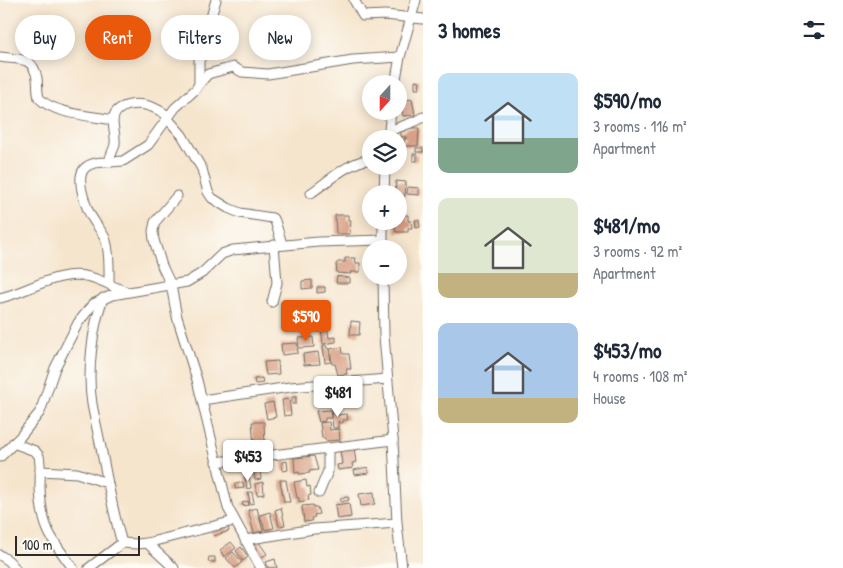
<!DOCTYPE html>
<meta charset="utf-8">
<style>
body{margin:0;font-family:"Patrick Hand",sans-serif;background:#f6f6f7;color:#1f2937;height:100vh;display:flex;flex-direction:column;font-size:19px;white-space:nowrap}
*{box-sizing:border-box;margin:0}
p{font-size:16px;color:#747a83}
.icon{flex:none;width:28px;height:28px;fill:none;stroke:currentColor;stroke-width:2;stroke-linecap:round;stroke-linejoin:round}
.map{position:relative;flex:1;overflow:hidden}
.panel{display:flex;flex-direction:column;background:#fff;width:420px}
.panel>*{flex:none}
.top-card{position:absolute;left:15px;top:15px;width:332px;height:45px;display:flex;gap:10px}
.needle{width:32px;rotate:201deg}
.fabs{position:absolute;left:362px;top:75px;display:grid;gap:10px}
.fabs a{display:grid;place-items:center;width:45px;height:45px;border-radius:50%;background:#fff;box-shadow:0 2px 12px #0003;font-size:25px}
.scale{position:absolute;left:15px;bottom:12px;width:125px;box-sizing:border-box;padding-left:5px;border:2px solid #2b2b2b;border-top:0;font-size:14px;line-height:18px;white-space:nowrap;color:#2b2b2b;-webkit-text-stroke:4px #fdfcf7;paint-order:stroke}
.price{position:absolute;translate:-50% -42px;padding:0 11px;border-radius:5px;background:#fff;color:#222;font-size:16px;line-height:32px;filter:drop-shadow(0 1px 2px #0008)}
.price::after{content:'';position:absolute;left:50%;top:30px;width:15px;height:11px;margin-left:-8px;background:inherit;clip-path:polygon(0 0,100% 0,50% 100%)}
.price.selected{background:#ea580c;color:#fff}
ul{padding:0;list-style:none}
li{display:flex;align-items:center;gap:15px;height:125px;padding:0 15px}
li span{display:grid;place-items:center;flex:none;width:140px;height:100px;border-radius:10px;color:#555}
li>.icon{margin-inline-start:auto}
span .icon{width:60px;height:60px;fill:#fffc;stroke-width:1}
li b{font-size:21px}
h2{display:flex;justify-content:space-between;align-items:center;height:60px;padding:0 15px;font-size:21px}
.tag{padding:0 18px;border-radius:22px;background:#fff;box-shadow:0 2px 12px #0003;font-size:18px;line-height:45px}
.tag.selected{background:#ea580c;color:#fff}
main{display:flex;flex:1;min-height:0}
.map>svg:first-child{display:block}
.building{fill:#d9a085}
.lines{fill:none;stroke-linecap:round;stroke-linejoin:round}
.street-casing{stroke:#726c64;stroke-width:11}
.street{stroke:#fff;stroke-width:9}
</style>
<main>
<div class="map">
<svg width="423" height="568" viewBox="0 0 423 568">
<rect width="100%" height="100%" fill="#fdfcf7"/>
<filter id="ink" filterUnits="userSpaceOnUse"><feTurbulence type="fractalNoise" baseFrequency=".02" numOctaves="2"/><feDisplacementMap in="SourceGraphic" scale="10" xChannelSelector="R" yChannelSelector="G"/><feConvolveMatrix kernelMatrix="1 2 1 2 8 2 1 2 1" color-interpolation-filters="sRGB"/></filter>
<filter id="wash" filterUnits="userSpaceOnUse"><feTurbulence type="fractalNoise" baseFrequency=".0096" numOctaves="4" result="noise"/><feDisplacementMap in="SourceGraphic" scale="20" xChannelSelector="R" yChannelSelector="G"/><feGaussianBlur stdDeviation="1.12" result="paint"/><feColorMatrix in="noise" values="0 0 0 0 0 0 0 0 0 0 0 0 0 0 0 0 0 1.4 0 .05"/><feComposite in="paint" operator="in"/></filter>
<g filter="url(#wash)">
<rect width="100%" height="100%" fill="#f6e5cd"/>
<g id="blocks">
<g class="building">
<path d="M415 80 420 81 419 89H415Z"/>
<path d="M412 99 415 115 403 116 400 101Z"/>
<path d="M406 128H419L418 146H404V139H406V137H401V131H406Z"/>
<rect x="416" y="148" width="7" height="4"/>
<rect x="413" y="154" width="4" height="7"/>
<path d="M396 181 406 182 405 196 395 194Z"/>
<path d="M408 187 419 188V195L407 194Z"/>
<path d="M335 215H348V220H351L350 234H336Z"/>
<path d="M399 215H408V221H411L412 228H408V232H396L394 221H399Z"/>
<path d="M415 220H419L420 227 416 228Z"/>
<path d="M345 258H355L356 263H360V272H350L351 274 337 273 336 264 338 262H345Z"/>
<path d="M337 276 350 278V283H336Z"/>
<path d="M312 280V288L302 289V281Z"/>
<path d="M317 287H325V292L317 293Z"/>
<path d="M314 302 315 304H318L319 309 306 312 305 306 308 305V303Z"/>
<path d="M351 321 360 322 359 335H350Z"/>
<path d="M327 326 329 338 336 337V342L323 344 321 327Z"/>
<path d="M313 337 314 347 299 348 298 338Z"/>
<path d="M297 343 298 353 282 355 281 344Z"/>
<path d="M323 345H326L327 348H329L331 362 325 363Z"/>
<path d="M342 347 343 354H349L351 369H346L347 374 338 375 335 364H332L330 349Z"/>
<path d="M318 352 320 364 304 365 303 354Z"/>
<path d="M278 361 279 374 266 375 264 362Z"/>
<path d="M262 378 263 383 255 384 254 379Z"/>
<rect x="292" y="397" width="4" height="7"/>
<path d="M289 399 291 415 284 416 282 400Z"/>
<path d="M273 402 276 417 267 419 264 404Z"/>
<path d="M331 409H336L337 415 347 414 348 420H343V423H339V421H338V428H333Z"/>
<path d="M330 410 331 418H325V421L319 422 316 411Z"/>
<path d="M252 422H264L265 446H254Z"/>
<path d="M329 422 330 430 339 429 340 440 326 441 325 438H322L320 423Z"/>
<path d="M354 448 356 462 352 463 353 468 338 470 337 465 342 464 340 450Z"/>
<path d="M314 456 318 470 309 471 310 473 299 474V472L295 473 294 458Z"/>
<path d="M247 460 250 473 245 474 243 461Z"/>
<path d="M287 461 288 470 283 471 282 462Z"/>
<path d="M259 463 261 479 255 480 252 464Z"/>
<path d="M368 467 369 473 355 475 354 470Z"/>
<path d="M249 476 251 488 247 489 245 477Z"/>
<path d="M280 480H286L290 502H284Z"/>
<path d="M306 480 307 487 310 486 311 495 308 496 309 500 299 502V498H297L294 482Z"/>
<path d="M243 482 244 488 235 489V484Z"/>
<path d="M263 482 264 494 257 495 255 484Z"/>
<path d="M248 492H252L254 503 250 504Z"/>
<path d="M374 492 375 504 361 506 359 494Z"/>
<path d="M348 497 349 500 341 502 340 498Z"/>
<path d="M248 501 249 505 243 506 242 503Z"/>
<path d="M349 503 351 517 337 519 335 505Z"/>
<path d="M313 505V507H317L319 514 314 515 315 517 311 518 312 521 304 522 302 506Z"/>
<path d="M257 508 263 531 254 533 248 510Z"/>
<path d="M281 508 285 525 279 526 275 510Z"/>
<path d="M270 512 274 528 265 530 260 515Z"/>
<path d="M227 525 229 531 214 536 211 530Z"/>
<path d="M258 541 267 554 260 558 252 544Z"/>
<path d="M231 542 236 548 224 557 220 550Z"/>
<path d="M241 547 248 557 243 561 236 551Z"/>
<path d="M233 552 242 562 235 568 226 558Z"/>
<path d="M209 557H215V562H208Z"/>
<path d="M275 559 277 568H268L266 562Z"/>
</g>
</g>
</g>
<g filter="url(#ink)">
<use href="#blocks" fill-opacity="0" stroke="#726c64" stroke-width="1"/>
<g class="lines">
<g class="street-casing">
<g id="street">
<path d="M354 0 363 16 385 15 423 19"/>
<path d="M0 57C18 60 33 55 37 78 38 85 37 91 39 98 53 114 93 116 113 120"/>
<path d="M199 84 208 74 233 67 242 72 268 74 353 60 400 57"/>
<path d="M395 84 400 57 416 0"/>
<path d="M167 118 182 135 202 169 208 192 212 198 228 208 240 213 272 218 275 221 282 244"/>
<path d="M389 131 416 121 423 117"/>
<path d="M388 139 391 111"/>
<path d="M110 162 123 161 148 145 175 108 196 89 199 84V60L209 47V24L216 0"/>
<path d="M311 193C330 180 348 162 371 159"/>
<path d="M384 194 385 166"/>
<path d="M177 196 155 222 153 231 154 240 162 266 171 285 177 317 197 380 228 508 261 568"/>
<path d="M383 249V221"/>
<path d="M383 276 384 336 393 440 397 523 402 568"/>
<path d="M109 284C109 270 110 254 106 241 104 233 98 228 94 221 87 211 75 180 84 169 90 162 101 162 110 162 109 155 114 151 115 144 116 136 113 128 113 121 114 103 139 102 152 107 158 109 163 113 169 116"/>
<path d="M0 298C29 292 58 269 90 277 102 280 113 287 125 291"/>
<path d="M103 298C92 328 87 373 92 404 95 420 99 437 102 453 108 483 113 513 122 543"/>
<path d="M272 302 277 283 274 245"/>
<path d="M202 400 290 387 387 379"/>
<path d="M13 443 35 451 39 456C41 466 40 477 40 487 41 526 50 538 73 568"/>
<path d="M0 457 20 437 40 412 55 368 78 323 93 304 112 295 187 282 202 273 222 254 233 250 318 242 383 240"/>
<path d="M216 462 393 440"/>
<path d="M40 471 77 473 107 483"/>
<path d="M319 493 328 471V448"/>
<path d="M245 540 314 529 397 523"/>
<path d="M147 543 174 568"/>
<path d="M0 555 9 561 15 568"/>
<path d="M89 568 122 543 137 544 147 543 234 521"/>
</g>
</g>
<use href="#street" class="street"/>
</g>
</g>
</svg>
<div class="fabs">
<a><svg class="needle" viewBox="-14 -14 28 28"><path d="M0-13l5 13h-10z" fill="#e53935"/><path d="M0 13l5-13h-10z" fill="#747a83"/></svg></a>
<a><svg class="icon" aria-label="layers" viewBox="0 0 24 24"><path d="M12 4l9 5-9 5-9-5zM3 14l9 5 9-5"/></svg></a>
<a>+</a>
<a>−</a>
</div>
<div class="scale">100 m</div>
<b class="price selected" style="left:306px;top:342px">$590</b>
<b class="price" style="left:338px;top:418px">$481</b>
<b class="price" style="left:248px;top:482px">$453</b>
<div class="top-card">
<a class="tag">Buy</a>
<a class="tag selected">Rent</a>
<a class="tag">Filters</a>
<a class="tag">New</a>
</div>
</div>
<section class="panel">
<h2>3 homes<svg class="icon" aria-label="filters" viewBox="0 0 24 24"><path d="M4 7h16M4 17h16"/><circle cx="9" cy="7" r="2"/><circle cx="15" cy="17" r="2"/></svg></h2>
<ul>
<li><span style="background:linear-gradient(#bfe0f5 65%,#7fa58c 0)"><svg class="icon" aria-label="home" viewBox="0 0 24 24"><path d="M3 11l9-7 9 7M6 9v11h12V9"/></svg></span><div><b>$590/mo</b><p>3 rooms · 116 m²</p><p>Apartment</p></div></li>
<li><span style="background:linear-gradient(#dfe7d0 75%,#c2b280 0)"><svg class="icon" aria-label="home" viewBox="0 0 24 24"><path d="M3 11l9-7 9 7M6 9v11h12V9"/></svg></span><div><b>$481/mo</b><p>3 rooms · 92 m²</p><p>Apartment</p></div></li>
<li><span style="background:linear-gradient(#a9c7e8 75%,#c2b280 0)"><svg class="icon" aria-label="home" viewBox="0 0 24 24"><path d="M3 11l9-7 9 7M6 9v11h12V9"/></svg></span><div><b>$453/mo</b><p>4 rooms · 108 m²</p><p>House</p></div></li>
</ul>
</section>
</main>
